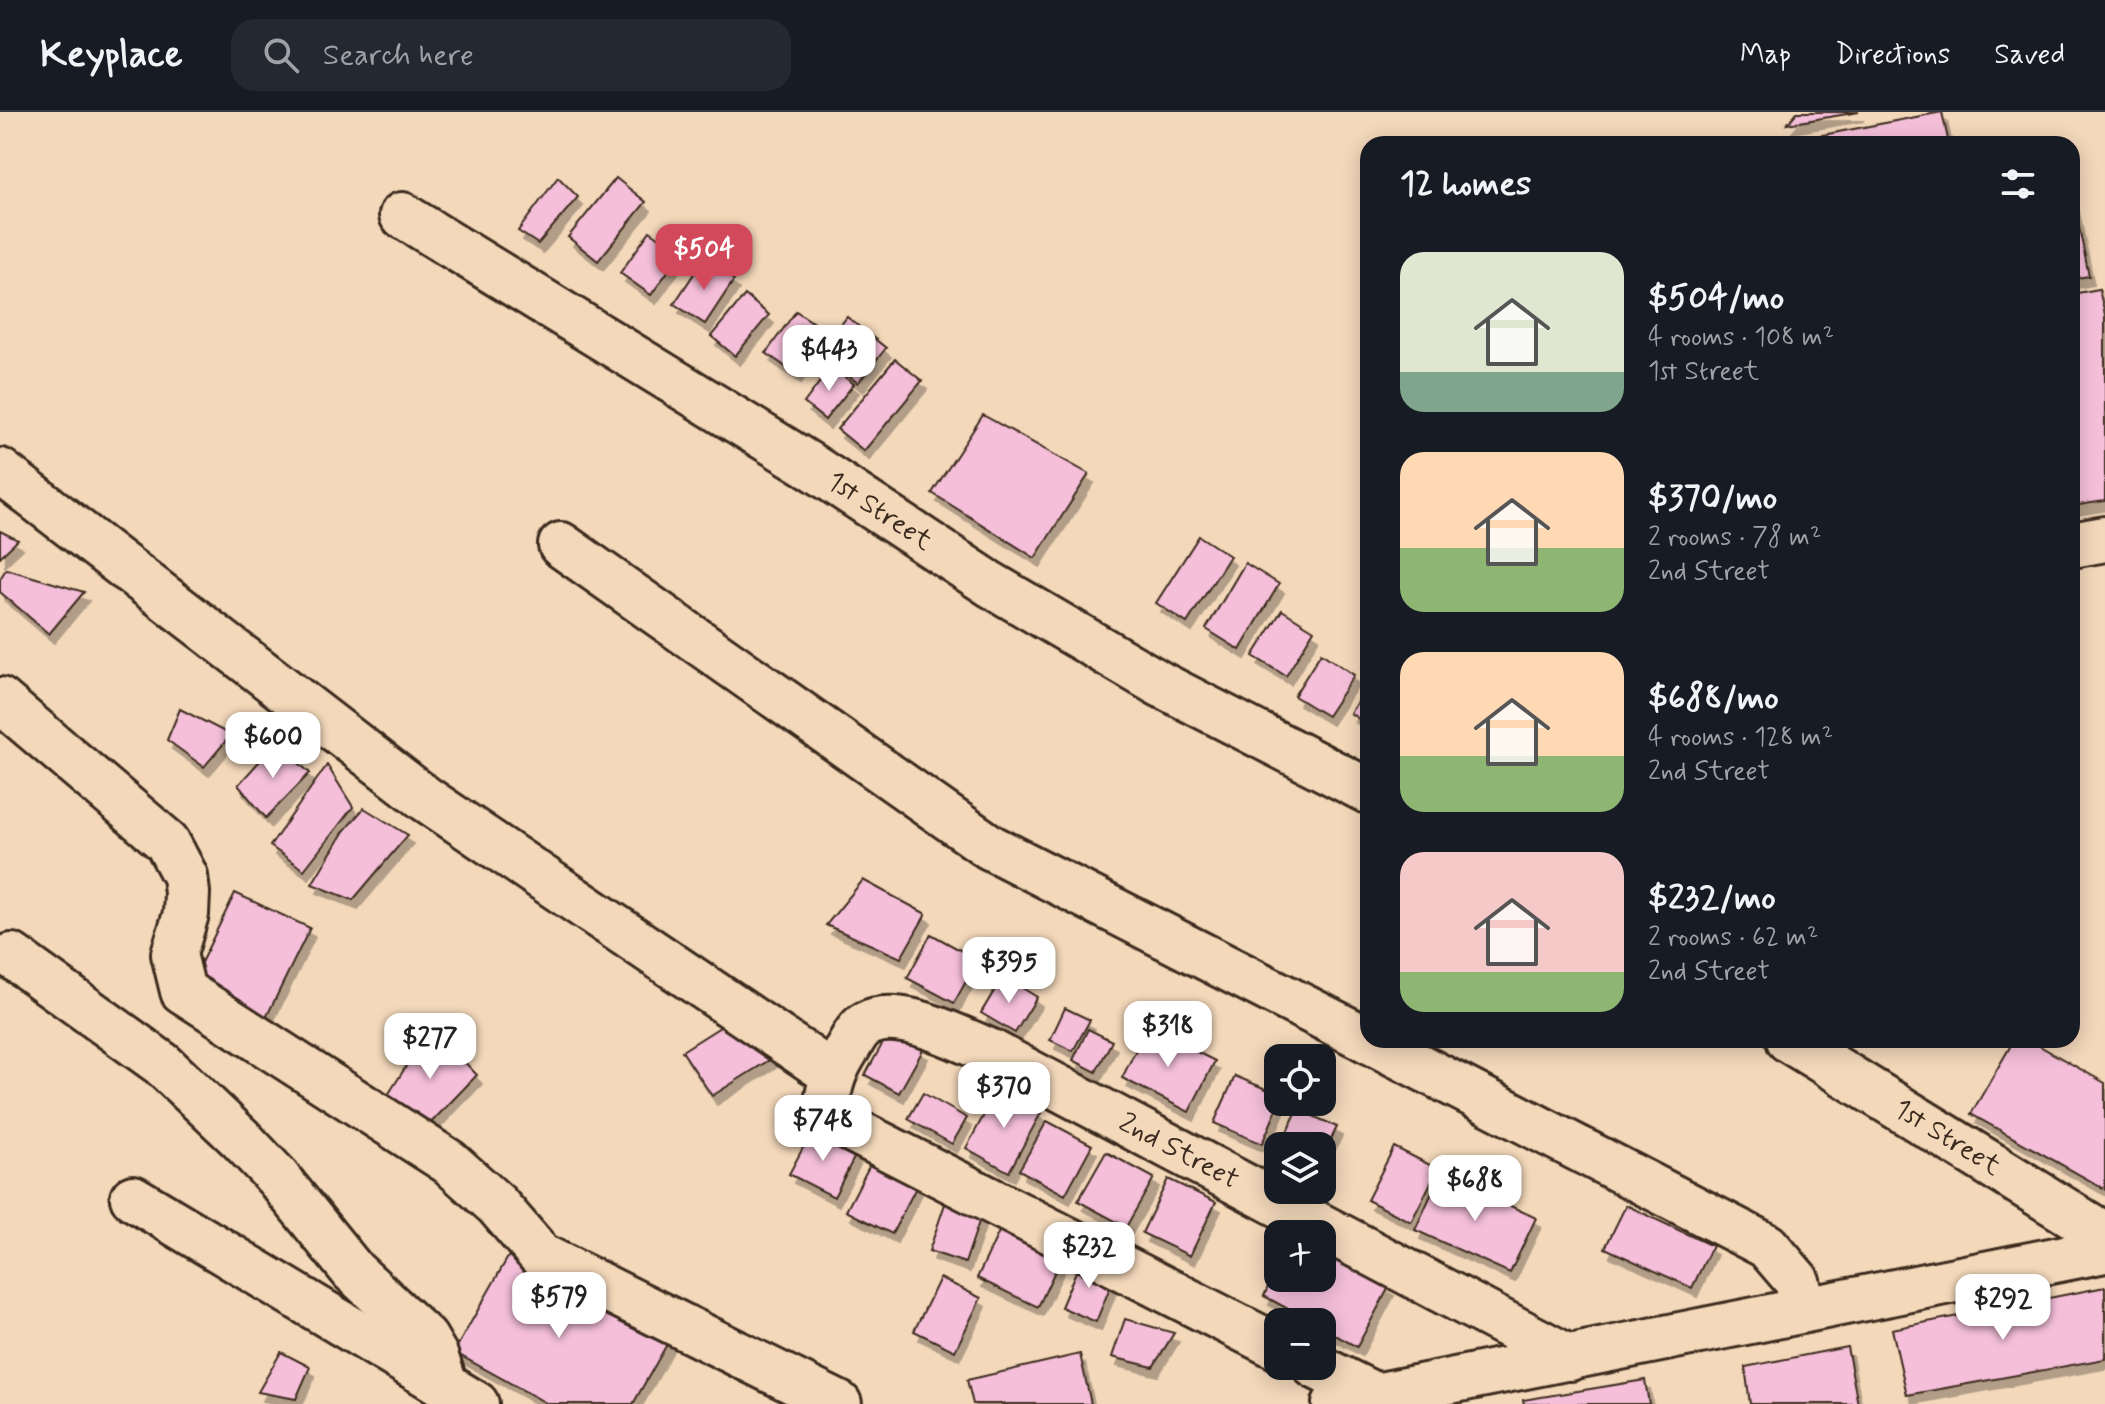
<!DOCTYPE html>
<meta charset="utf-8">
<style>
body{margin:0;font-family:Mynerve,sans-serif;background:#242831;color:#f1f3f6;height:100vh;display:flex;flex-direction:column;font-size:30px;white-space:nowrap}
*{box-sizing:border-box;margin:0}
p{font-size:26px;color:#9ea1a6}
.icon{flex:none;width:44px;height:44px;fill:none;stroke:currentColor;stroke-width:2;stroke-linecap:round;stroke-linejoin:round}
.map{position:relative;flex:1;overflow:hidden}
.side{position:absolute;left:1360px;top:24px;width:720px;height:912px;display:flex;flex-direction:column;background:#171b24;border-radius:24px;box-shadow:0 4px 20px #0003}
.side>*{flex:none}
.tools{position:absolute;left:1264px;top:932px;display:grid;gap:16px}
.tools a{display:grid;place-items:center;width:72px;height:72px;border-radius:16px;background:#171b24;box-shadow:0 4px 20px #0003;font-size:40px}
.price{position:absolute;translate:-50% -68px;padding:0 18px;border-radius:16px;background:#fff;color:#222;font-size:26px;line-height:52px;filter:drop-shadow(0 2px 4px #0008)}
.price::after{content:'';position:absolute;left:50%;top:48px;width:24px;height:18px;margin-left:-12px;background:inherit;clip-path:polygon(0 0,100% 0,50% 100%)}
.price.current{background:#d1495b;color:#fff}
ul{padding:0;list-style:none}
li{display:flex;align-items:center;gap:24px;height:200px;padding:0 40px}
li span{display:grid;place-items:center;flex:none;width:224px;height:160px;border-radius:24px;color:#555}
li>.icon{margin-inline-start:auto}
span .icon{width:96px;height:96px;fill:#fffc;stroke-width:1}
li b{font-size:34px}
h2{display:flex;justify-content:space-between;align-items:center;height:96px;padding:0 40px;font-size:34px}
header{display:flex;align-items:center;gap:48px;box-sizing:border-box;height:112px;padding:0 40px;background:#171b24;border-bottom:2px solid #363941}
header strong{font-size:38px}
nav{display:flex;gap:44px;margin-inline-start:auto;font-size:28px}
.search{width:560px;height:72px;background:#242831;display:flex;align-items:center;gap:20px;box-sizing:border-box;padding:0 28px;border-radius:24px;color:#9ea1a6;font-size:30px}
.map>svg:first-child{display:block}
.building{fill:#f5bfda;stroke:#3b2a1e;stroke-width:2;filter:url(#shadow)}
.lines{fill:none;stroke-linecap:round;stroke-linejoin:round}
.minor-casing{stroke:#3b2a1e;stroke-width:50}
.minor{stroke:#f3d8ba;stroke-width:44}
.labels{text-anchor:middle;dominant-baseline:central;stroke-width:6;stroke-linejoin:round;paint-order:stroke}
.street-label{font-size:28px;fill:#3b2a1e;stroke:#f3d8ba}
</style>
<header>
<strong>Keyplace</strong>
<div class="search"><svg class="icon" aria-label="search" viewBox="0 0 24 24"><circle cx="10" cy="10" r="6"/><path d="M15 15l6 6"/></svg>Search here</div>
<nav><a>Map</a><a>Directions</a><a>Saved</a></nav>
</header>
<div class="map">
<svg width="2105" height="1292" viewBox="0 0 2105 1292">
<defs>
<filter id="shadow"><feDropShadow dx="5" dy="9" stdDeviation="0" flood-color="#0004"/></filter>
</defs>
<rect width="100%" height="100%" fill="#f3d8ba"/>
<filter id="ink" filterUnits="userSpaceOnUse"><feTurbulence type="fractalNoise" baseFrequency=".0125" numOctaves="2"/><feDisplacementMap in="SourceGraphic" scale="16" xChannelSelector="R" yChannelSelector="G"/><feConvolveMatrix kernelMatrix="1 2 1 2 8 2 1 2 1" color-interpolation-filters="sRGB"/></filter>
<g filter="url(#ink)">
<g class="building">
<path d="M1797 0H1859L1787 12Z"/>
<path d="M1942 0 1949 32H1776Z"/>
<path d="M558 65 578 85 538 132 518 119Z"/>
<path d="M616 66 646 90 598 149 568 125Z"/>
<path d="M2072 81 2089 164 2072 167Z"/>
<path d="M650 119 681 141 651 183 620 161Z"/>
<path d="M703 148 734 168 705 212 674 192Z"/>
<path d="M2099 177 2105 203V389L2072 394V182Z"/>
<path d="M745 183 769 203 735 244 711 224Z"/>
<path d="M796 199 827 220 796 262 766 241Z"/>
<path d="M847 205 886 236 858 271 819 241Z"/>
<path d="M895 247 922 269 864 339 837 317Z"/>
<path d="M831 255 854 272 825 308 804 291Z"/>
<path d="M983 303 1089 362 1035 446 932 381Z"/>
<path d="M0 419 18 428 0 445Z"/>
<path d="M1199 424 1230 444 1187 511 1156 491Z"/>
<path d="M1245 451 1279 472 1240 538 1206 517Z"/>
<path d="M6 457 84 480 49 522 0 480V467Z"/>
<path d="M1282 498 1314 518 1286 564 1253 544Z"/>
<path d="M1321 541 1354 563 1327 604 1294 584Z"/>
<path d="M1368 574V613L1350 601Z"/>
<path d="M180 597 231 623 204 655 167 628Z"/>
<path d="M276 631 310 661 266 706 238 673Z"/>
<path d="M327 653 353 695 304 758 270 734Z"/>
<path d="M364 696 408 723 353 788 312 772 344 719Z"/>
<path d="M863 768 926 802 901 846 826 813Z"/>
<path d="M235 781 310 816 261 916 192 869Z"/>
<path d="M931 822 978 848 954 891 907 866Z"/>
<path d="M1003 864 1037 885 1015 921 981 901Z"/>
<path d="M1065 896 1090 908 1073 939 1050 928Z"/>
<path d="M736 905 774 945 712 984 682 939Z"/>
<path d="M431 915 477 963 422 1020 386 986Z"/>
<path d="M1147 915 1215 949 1189 1000 1122 966Z"/>
<path d="M1088 917 1112 929 1096 960 1073 948Z"/>
<path d="M889 920 923 938 899 981 865 963Z"/>
<path d="M2014 928H2029L2105 971V1077L1971 1002Z"/>
<path d="M1235 964 1278 982 1280 990 1262 1032 1214 1011Z"/>
<path d="M998 977 1041 1001 1009 1060 966 1036Z"/>
<path d="M923 981 967 1006 952 1032 908 1007Z"/>
<path d="M1298 997 1337 1015 1322 1046V1034H1280Z"/>
<path d="M1047 1009 1092 1033 1065 1083 1019 1058Z"/>
<path d="M813 1017 857 1040 834 1085 789 1062Z"/>
<path d="M1394 1035 1438 1057 1411 1110 1367 1088Z"/>
<path d="M878 1037 924 1060 892 1122 846 1099Z"/>
<path d="M1106 1040 1154 1066 1126 1115 1078 1089Z"/>
<path d="M1441 1061 1536 1106 1510 1161 1415 1118Z"/>
<path d="M1168 1067 1216 1090 1190 1144 1142 1121Z"/>
<path d="M948 1083 984 1095 965 1151 929 1139Z"/>
<path d="M1626 1093 1712 1134 1692 1176 1605 1136Z"/>
<path d="M1004 1109 1065 1138 1038 1195 977 1166Z"/>
<path d="M512 1138 670 1227 633 1292H548L454 1240Z"/>
<path d="M1322 1140 1389 1175 1357 1235 1322 1216V1210H1312L1264 1184 1278 1152V1166H1322Z"/>
<path d="M1082 1145 1116 1160 1096 1210 1061 1195Z"/>
<path d="M940 1166 981 1186 955 1239 914 1219Z"/>
<path d="M2105 1175V1247L1907 1283 1892 1217Z"/>
<path d="M1125 1207 1174 1221 1153 1255 1112 1245Z"/>
<path d="M1847 1235 1858 1292H1750L1745 1255Z"/>
<path d="M281 1240 310 1255 296 1287 258 1280Z"/>
<path d="M1080 1242 1091 1292H973L967 1268Z"/>
<path d="M1645 1268 1649 1292H1524L1523 1288Z"/>
</g>
<g class="lines">
<g class="minor-casing">
<g id="minor">
<path id="s1" d="M402 103 811 354 990 472 1160 572 1368 679"/>
<path d="M0 359 426 687 831 961"/>
<path d="M561 433 990 735 1368 928"/>
<path d="M2072 433 2105 427"/>
<path d="M0 588 167 730 185 764 187 781 186 802 174 842 183 879 449 1050 497 1093 541 1144 839 1292"/>
<path d="M12 844 162 952 241 1027 277 1065 353 1159 425 1226 435 1243 445 1273"/>
<path d="M1368 928 1767 1134 1797 1169 1804 1198"/>
<path id="s2" d="M1789 928 2105 1123"/>
<path d="M133 1086 476 1292"/>
<path id="s3" d="M1278 1235 837 1010 826 995C830 971 834 957 847 937 852 929 858 916 866 912 899 894 959 927 991 940L1570 1246"/>
<path d="M1315 1254 1374 1283"/>
<path d="M1335 1292 2105 1138"/>
</g>
</g>
<use href="#minor" class="minor"/>
</g>
</g>
<g class="labels">
<g class="street-label">
<text stroke="none"><textPath href="#s1" startOffset="562">1st Street</textPath></text>
<text stroke="none"><textPath href="#s2" startOffset="186">1st Street</textPath></text>
<text stroke="none"><textPath href="#s3" startOffset="952">2nd Street</textPath></text>
</g>
</g>
</svg>
<div class="tools">
<a><svg class="icon" aria-label="locate" viewBox="0 0 24 24"><circle cx="12" cy="12" r="6"/><path d="M12 2v4M12 18v4M2 12h4M18 12h4"/></svg></a>
<a><svg class="icon" aria-label="layers" viewBox="0 0 24 24"><path d="M12 4l9 5-9 5-9-5zM3 14l9 5 9-5"/></svg></a>
<a>+</a>
<a>−</a>
</div>
<b class="price current" style="left:704px;top:180px">$504</b>
<b class="price" style="left:829px;top:281px">$443</b>
<b class="price" style="left:273px;top:668px">$600</b>
<b class="price" style="left:1009px;top:893px">$395</b>
<b class="price" style="left:1168px;top:957px">$318</b>
<b class="price" style="left:430px;top:969px">$277</b>
<b class="price" style="left:1004px;top:1018px">$370</b>
<b class="price" style="left:823px;top:1051px">$748</b>
<b class="price" style="left:1475px;top:1111px">$688</b>
<b class="price" style="left:1089px;top:1178px">$232</b>
<b class="price" style="left:559px;top:1228px">$579</b>
<b class="price" style="left:2003px;top:1230px">$292</b>
<section class="side">
<h2>12 homes<svg class="icon" aria-label="filters" viewBox="0 0 24 24"><path d="M4 7h16M4 17h16"/><circle cx="9" cy="7" r="2"/><circle cx="15" cy="17" r="2"/></svg></h2>
<ul>
<li><span style="background:linear-gradient(#dfe7d0 75%,#7fa58c 0)"><svg class="icon" aria-label="home" viewBox="0 0 24 24"><path d="M3 11l9-7 9 7M6 9v11h12V9"/></svg></span><div><b>$504/mo</b><p>4 rooms · 108 m²</p><p>1st Street</p></div></li>
<li><span style="background:linear-gradient(#ffd9b3 60%,#8fb573 0)"><svg class="icon" aria-label="home" viewBox="0 0 24 24"><path d="M3 11l9-7 9 7M6 9v11h12V9"/></svg></span><div><b>$370/mo</b><p>2 rooms · 78 m²</p><p>2nd Street</p></div></li>
<li><span style="background:linear-gradient(#ffd9b3 65%,#8fb573 0)"><svg class="icon" aria-label="home" viewBox="0 0 24 24"><path d="M3 11l9-7 9 7M6 9v11h12V9"/></svg></span><div><b>$688/mo</b><p>4 rooms · 128 m²</p><p>2nd Street</p></div></li>
<li><span style="background:linear-gradient(#f6c9c9 75%,#8fb573 0)"><svg class="icon" aria-label="home" viewBox="0 0 24 24"><path d="M3 11l9-7 9 7M6 9v11h12V9"/></svg></span><div><b>$232/mo</b><p>2 rooms · 62 m²</p><p>2nd Street</p></div></li>
</ul>
</section>
</div>
